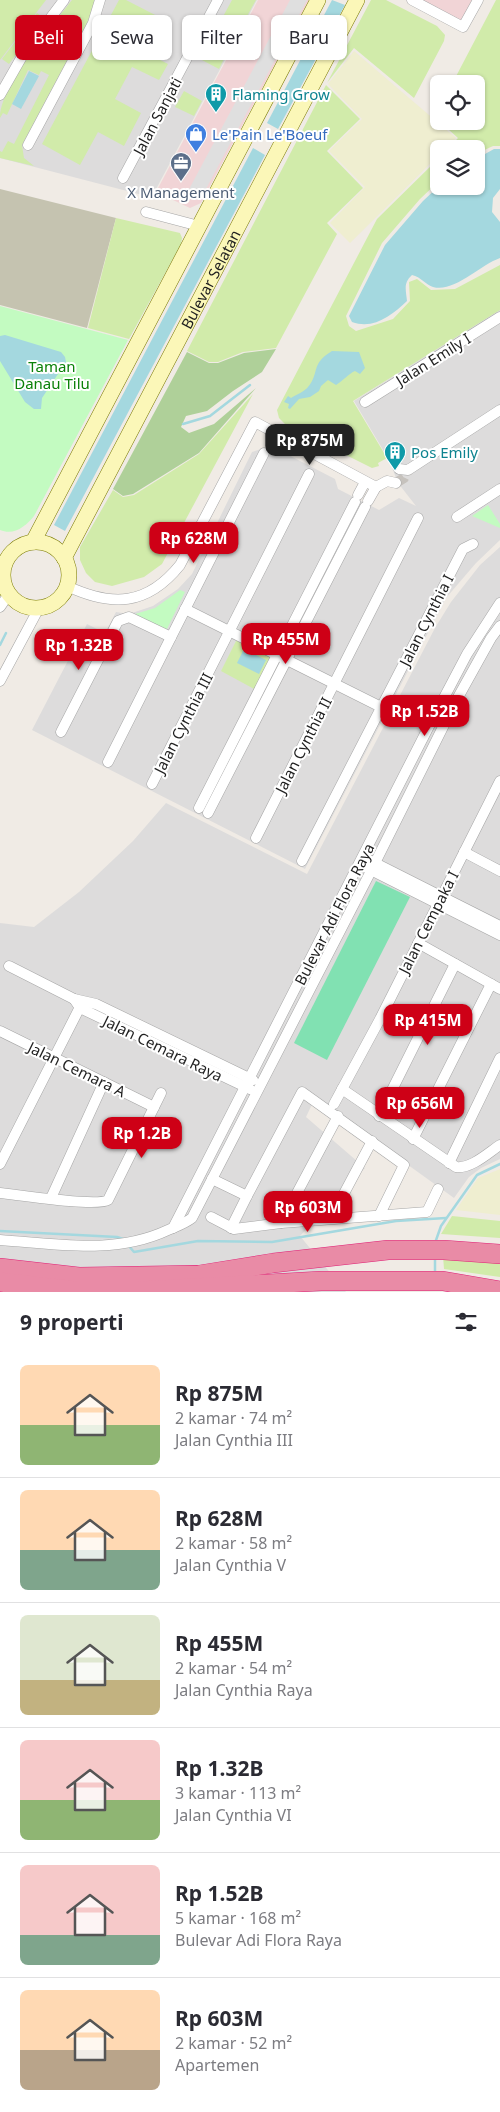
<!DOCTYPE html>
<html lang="id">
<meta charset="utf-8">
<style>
body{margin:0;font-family:"Noto Sans",sans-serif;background:#f7f7f7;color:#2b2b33;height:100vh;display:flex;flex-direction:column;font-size:19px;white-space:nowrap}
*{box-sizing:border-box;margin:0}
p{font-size:16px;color:#7c7c81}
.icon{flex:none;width:28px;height:28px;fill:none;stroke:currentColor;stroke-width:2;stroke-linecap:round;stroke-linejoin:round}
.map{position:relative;height:1292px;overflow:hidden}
.details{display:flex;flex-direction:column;background:#fff;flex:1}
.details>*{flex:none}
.banner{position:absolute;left:15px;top:15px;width:470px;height:45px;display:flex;gap:10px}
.tools{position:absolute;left:430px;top:75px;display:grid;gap:10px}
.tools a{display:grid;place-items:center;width:55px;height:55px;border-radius:8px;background:#fff;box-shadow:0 1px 4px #0004;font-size:25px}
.price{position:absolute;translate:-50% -42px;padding:0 11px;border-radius:10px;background:#ce0016;color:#fff;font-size:16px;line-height:32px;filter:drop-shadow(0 1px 2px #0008)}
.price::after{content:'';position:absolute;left:50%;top:30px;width:15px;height:11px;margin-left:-8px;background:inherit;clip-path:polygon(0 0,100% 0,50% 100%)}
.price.current{background:#222;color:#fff}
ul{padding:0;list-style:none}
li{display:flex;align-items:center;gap:15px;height:125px;padding:0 20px}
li+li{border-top:1px solid #e1e1e2}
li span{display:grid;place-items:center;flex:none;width:140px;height:100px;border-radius:8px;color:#555}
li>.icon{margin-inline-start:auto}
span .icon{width:60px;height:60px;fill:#fffc;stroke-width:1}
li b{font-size:21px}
h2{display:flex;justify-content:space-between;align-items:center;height:60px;padding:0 20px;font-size:21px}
.pill{padding:0 18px;border-radius:8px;background:#fff;box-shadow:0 1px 4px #0004;font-size:18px;line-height:45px}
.pill.current{background:#ce0016;color:#fff}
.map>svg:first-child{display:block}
.residential{fill:#dddcdc}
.commercial{fill:#f1d4d6}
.construction{fill:#c5c3b0}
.farmland{fill:#efeed0}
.grass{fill:#d1ebaa}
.forest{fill:#afd099}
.park{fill:#c3fbc1}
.pitch{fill:#81e1b2}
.parking{fill:#dfdfdf}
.water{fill:#a4d8df}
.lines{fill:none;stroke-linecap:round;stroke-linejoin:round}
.stream{stroke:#a4d8df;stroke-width:2.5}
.street-tunnel{stroke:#c6c2bd;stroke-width:10;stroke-dasharray:10 5;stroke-linecap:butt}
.street-casing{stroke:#a6a6a6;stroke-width:11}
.secondary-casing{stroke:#7a7a02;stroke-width:16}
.highway-casing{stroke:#e02076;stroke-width:20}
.street{stroke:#fff;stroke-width:10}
.secondary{stroke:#fbf7b8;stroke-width:15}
.highway{stroke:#e98ba6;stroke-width:19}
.labels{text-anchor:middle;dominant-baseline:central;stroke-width:4;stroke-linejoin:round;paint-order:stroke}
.culture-label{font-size:15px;fill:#0d838f;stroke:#fff;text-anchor:start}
.street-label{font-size:15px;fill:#1f1f1f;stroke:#fff}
.shop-label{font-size:15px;fill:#366cbe;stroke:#fff;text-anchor:start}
.service-label{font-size:15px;fill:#4e5e75;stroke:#fff}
.park-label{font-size:15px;fill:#0b8109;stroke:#fff}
</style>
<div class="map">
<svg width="500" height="1292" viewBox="0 0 500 1292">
<rect width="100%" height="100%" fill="#f0ebe5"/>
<g class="residential">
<path d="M0 0H257L155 191 154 198 0 158Z"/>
<path d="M500 309V540L476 563 446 598 305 869 32 730 87 624 105 633 116 612 129 614 153 606 178 589 192 574 252 452 271 446 335 479 338 489 379 510 399 498 416 506 398 483 389 460 354 401Z"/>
<path d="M500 547V1159L481 1168 469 1177 454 1198 315 1098 306 1117 365 1168 300 1236 346 1292H0V923L34 927 79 892 133 841 166 803 307 874 435 628 451 602 480 565Z"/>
</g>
<g class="commercial">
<path d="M258 0H309L201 203 190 208 156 192Z"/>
<path d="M420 0H472L461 22Z"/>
</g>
<path class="construction" d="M0 189 116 218 87 328 0 305Z"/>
<g class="farmland">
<path d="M354 51 456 138 445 149H439V155L350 243 330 223 365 187 329 151 362 119 328 84Z"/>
<path d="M500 1169V1215L456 1210 478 1178Z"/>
</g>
<g class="grass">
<path d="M0 0H46L0 60Z"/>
<path d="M72 0H95L88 21 22 145 24 158 34 166 0 158V151L2 152 8 141 14 144 49 75 41 71 39 75 28 70 7 115 3 113 0 118C0 86 51 27 72 0Z"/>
<path d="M119 0H126L159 17 141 50 168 64 159 80 132 67 115 99 141 113 124 146 98 132 80 165 42 144Z"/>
<path d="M232 0H256L237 34 219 24Z"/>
<path d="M371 0H386L437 26 445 35 444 41 414 98 354 48 327 83Z"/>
<path d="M496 0H500V146H493L476 154V149H448L458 138 439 121H476V84H452Z"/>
<path d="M37 13 44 18 9 64 2 59Z"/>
<path d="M209 44 227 53 219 69 200 59Z"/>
<path d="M326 85 360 119 327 151 363 188 327 223 337 234 276 348 243 352 218 362H209L187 351Z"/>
<path d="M184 91 202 101 194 116 175 107Z"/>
<path d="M439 158V181L420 199 382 243 346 316 349 326 356 331 393 319 410 301 409 282 417 279 431 290 455 289 500 265V310L353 401 387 458 378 463 379 466 372 468 286 425 279 418 277 410 377 219Z"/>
<path d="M116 218 180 233 182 238 181 244 129 339 88 328Z"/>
<path d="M253 394 162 564 144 577 112 586 95 582 86 573 80 560V547L113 490 123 497 134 495 199 454Z"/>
<path d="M238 637 274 655 256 690 221 671Z"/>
<path d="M452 1216 500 1221V1238L441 1234Z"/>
<path d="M443 1256 500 1261V1277L444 1269Z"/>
</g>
<path class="forest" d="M276 349 262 372 233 391 207 411 186 416 181 427 189 433 214 424 256 388 199 453 133 494 123 496 113 489 187 352 209 363H218L244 353Z"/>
<g class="park">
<path d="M0 306 128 340 34 516C26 526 14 536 0 530Z"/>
<path d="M488 505 500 524V528L472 516Z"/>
<path d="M180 590 185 592 166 631 135 614 155 608Z"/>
</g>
<path class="pitch" d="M376 881 410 897 327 1060 294 1043Z"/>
<path class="parking" d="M290 0H307L200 200 187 193Z"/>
<g class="water">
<path d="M332 0 345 5 278 129 267 123Z"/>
<path d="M29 71 39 76 21 109 12 104Z"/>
<path d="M253 148 265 155 65 531 54 525Z"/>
<path d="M494 149H500V189L493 198 492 212 500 222V258C480 265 454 293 433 287 425 284 421 277 412 275 403 283 406 290 407 301 392 315 374 330 352 322L349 316 385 245 423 201 439 186H476V159Z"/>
<path d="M5 335 61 352 65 357 66 362 42 398 41 409H34L25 402 0 361V336Z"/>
<path d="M332 351 359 352 365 368 360 374 355 371C348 374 343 381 336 385L328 380 321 386 319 391 310 397 299 399 290 409 288 408 289 404 284 402 288 396 291 398C296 395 305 391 308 387 320 373 310 364 332 351Z"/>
<path d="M244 649 266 660 259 674 237 663Z"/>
</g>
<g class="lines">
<g class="stream">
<path d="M183 424 210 416 250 385"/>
<path d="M0 645 6 633"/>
<path d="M0 1231 117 1237 123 1239"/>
<path d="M435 1243 441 1226 477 1175 500 1164"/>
<path d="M128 1245 134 1252 198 1241 272 1242 396 1221 446 1218"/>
<path d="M435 1256V1273"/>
</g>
<path class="street-tunnel" d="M396 483 404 478 408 470"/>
<g class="street-casing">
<g id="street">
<path d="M412 0 463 27 478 0"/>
<path d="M0 95 24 53 64 0"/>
<path d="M28 145 93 23 100 0"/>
<path d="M123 178 218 0"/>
<path d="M146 212 199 226"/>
<path d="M365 402 500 317"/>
<path d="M399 469 408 470 500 410"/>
<path d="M376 487 387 481 396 483"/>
<path d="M358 495 365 482"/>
<path d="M368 501 376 487"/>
<path d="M457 517 500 489"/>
<path d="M67 586C112 607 147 606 180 565L255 422 376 487"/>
<path d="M0 607 9 594"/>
<path d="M185 609 381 707"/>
<path d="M0 681 39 608"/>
<path d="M61 732 118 621 129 617 171 637"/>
<path d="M108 762 264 453"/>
<path d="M152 784 309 474"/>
<path d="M199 808 355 502"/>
<path d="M208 813 365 507"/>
<path d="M256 838 418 518"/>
<path d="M464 852 500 871"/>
<path d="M369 860 500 926"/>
<path d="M302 861 463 549 473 544"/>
<path d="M367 868 500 935"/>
<path d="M418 943 500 989"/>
<path d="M9 966 74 999 96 1004 253 1080"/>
<path d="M74 999 80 1008 250 1089"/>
<path d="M0 1031 154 1107"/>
<path d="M342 1089 456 1167C471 1169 488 1153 500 1145"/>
<path d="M334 1104 380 1019 500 781"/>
<path d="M379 1116 455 964"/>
<path d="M413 1139 491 984"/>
<path d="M449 1163 500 1058"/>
<path d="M0 1164 82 1003"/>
<path d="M212 1179 247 1196 231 1228"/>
<path d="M0 1193C19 1195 96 1207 108 1200L161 1093"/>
<path d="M247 1196 302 1092 404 1165 379 1216"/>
<path d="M51 1198 104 1082"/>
<path d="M211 1217 234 1229 281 1223 427 1212 438 1189"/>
<path d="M331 1218 372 1141"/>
<path d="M281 1223 338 1116"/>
<path d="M173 1228 427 730 467 654 500 603"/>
<path d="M0 1240C57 1244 115 1255 168 1230 177 1226 184 1224 192 1218L371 871 456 701 491 638 500 626"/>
</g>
</g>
<g class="secondary-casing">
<g id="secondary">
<path d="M33 542 318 0"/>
<circle cx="36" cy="575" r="33"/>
<path id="s1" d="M64 558 357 0"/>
</g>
</g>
<g class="highway-casing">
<g id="highway">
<path d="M0 1268 79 1277 199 1275 273 1263 388 1250H444L500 1254"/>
<path d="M0 1282 76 1291H139L321 1281H443L500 1291"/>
</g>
</g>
<use href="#street" class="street"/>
<use href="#secondary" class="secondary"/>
<use href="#highway" class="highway"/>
</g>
<defs>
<g id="building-pin" transform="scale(1.125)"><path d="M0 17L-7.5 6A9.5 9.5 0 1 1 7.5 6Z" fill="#0f9aa8" stroke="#fff"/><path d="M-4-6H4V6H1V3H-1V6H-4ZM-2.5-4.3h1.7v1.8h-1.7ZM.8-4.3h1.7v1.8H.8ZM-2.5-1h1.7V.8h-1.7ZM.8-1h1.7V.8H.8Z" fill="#fff"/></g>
<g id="shop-pin" transform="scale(1.125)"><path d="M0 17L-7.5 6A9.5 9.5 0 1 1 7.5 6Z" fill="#3f7fe0" stroke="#fff"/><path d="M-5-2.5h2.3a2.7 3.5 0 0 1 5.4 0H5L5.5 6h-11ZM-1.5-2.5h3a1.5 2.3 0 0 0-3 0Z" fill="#fff"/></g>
<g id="office-pin" transform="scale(1.125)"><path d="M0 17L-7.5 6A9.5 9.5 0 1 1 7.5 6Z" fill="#5c6f8a" stroke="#fff"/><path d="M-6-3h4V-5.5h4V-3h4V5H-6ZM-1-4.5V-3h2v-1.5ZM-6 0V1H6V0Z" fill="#fff"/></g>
</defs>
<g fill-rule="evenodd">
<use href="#building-pin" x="216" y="94"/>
<use href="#shop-pin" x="196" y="134"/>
<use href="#office-pin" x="181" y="163"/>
<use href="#building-pin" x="395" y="452"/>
</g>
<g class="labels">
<g class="culture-label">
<text x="232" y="94">Flaming Grow</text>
<text x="411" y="452">Pos Emily</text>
</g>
<g class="street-label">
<text transform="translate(157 116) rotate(-62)">Jalan Sanjati</text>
<text stroke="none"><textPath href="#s1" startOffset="315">Bulevar Selatan</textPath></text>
<text transform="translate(433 359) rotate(-32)">Jalan Emily I</text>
<text transform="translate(426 620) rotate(-63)">Jalan Cynthia I</text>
<text transform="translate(183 723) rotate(-63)">Jalan Cynthia III</text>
<text transform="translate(303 745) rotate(-63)">Jalan Cynthia II</text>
<text transform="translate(334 914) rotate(-63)">Bulevar Adi Flora Raya</text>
<text transform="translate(428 922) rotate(-63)">Jalan Cempaka I</text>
<text transform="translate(163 1048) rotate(26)">Jalan Cemara Raya</text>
<text transform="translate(77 1069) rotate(26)">Jalan Cemara A</text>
</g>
<g class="shop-label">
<text x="212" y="134">Le'Pain Le'Boeuf</text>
</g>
<g class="service-label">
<text x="181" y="192">X Management</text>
</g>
<g class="park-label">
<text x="52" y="366">Taman<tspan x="52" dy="17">Danau Tilu</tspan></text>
</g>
</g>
</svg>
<div class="tools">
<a><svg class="icon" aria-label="locate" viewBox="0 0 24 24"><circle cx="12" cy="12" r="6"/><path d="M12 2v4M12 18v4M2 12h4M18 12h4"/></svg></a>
<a><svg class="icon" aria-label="layers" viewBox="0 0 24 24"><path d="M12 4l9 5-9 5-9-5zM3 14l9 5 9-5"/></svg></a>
</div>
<b class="price current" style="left:310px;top:466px">Rp 875M</b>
<b class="price" style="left:194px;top:564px">Rp 628M</b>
<b class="price" style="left:286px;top:665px">Rp 455M</b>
<b class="price" style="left:79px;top:671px">Rp 1.32B</b>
<b class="price" style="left:425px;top:737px">Rp 1.52B</b>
<b class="price" style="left:428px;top:1046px">Rp 415M</b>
<b class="price" style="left:420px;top:1129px">Rp 656M</b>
<b class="price" style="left:142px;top:1159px">Rp 1.2B</b>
<b class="price" style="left:308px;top:1233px">Rp 603M</b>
<div class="banner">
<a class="pill current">Beli</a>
<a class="pill">Sewa</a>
<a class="pill">Filter</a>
<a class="pill">Baru</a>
</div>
</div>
<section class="details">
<h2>9 properti<svg class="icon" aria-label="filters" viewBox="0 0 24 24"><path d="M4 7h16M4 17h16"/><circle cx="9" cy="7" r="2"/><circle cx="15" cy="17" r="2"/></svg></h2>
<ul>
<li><span style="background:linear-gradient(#ffd9b3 60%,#8fb573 0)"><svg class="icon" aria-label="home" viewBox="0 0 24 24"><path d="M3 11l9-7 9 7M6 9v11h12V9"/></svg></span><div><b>Rp 875M</b><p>2 kamar · 74 m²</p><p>Jalan Cynthia III</p></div></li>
<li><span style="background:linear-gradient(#ffd9b3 60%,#7fa58c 0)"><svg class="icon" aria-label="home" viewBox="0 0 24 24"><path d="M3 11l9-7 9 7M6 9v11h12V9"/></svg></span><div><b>Rp 628M</b><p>2 kamar · 58 m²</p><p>Jalan Cynthia V</p></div></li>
<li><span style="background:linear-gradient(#dfe7d0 65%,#c2b280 0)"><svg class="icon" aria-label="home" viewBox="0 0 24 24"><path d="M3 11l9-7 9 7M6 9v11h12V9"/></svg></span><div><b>Rp 455M</b><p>2 kamar · 54 m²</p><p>Jalan Cynthia Raya</p></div></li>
<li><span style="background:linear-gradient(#f6c9c9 60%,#8fb573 0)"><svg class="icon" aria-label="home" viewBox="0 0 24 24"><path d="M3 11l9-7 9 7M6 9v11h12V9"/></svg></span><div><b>Rp 1.32B</b><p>3 kamar · 113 m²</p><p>Jalan Cynthia VI</p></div></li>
<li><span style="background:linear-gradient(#f6c9c9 70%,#7fa58c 0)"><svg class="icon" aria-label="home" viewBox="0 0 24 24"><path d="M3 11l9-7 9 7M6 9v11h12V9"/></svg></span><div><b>Rp 1.52B</b><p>5 kamar · 168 m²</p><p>Bulevar Adi Flora Raya</p></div></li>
<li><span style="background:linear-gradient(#ffd9b3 60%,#b9a48a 0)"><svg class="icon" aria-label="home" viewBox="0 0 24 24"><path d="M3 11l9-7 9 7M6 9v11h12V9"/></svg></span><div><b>Rp 603M</b><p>2 kamar · 52 m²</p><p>Apartemen</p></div></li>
</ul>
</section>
